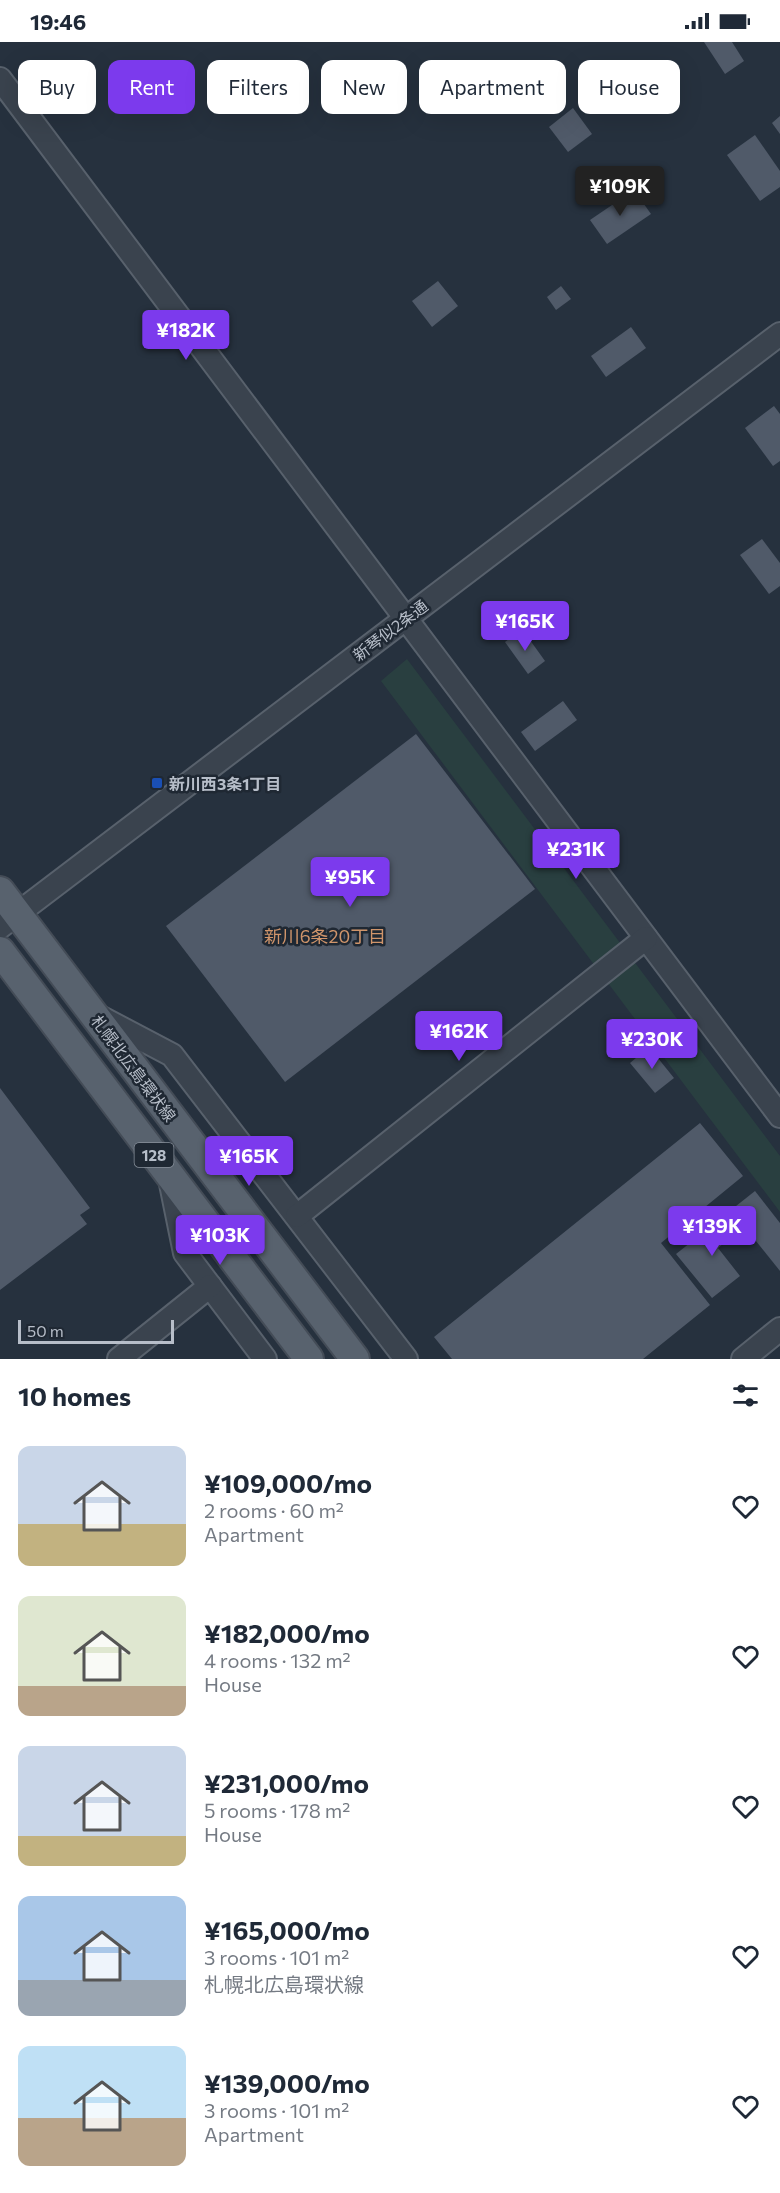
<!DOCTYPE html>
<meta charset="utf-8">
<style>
body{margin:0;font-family:Commissioner,"Noto Sans JP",sans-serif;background:#f6f6f7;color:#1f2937;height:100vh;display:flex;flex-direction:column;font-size:22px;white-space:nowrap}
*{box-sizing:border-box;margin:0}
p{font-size:20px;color:#747a83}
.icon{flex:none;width:33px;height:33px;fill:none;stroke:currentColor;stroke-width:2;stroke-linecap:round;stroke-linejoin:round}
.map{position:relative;height:1317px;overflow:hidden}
.panel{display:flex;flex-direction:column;background:#fff;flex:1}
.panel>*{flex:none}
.top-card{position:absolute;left:18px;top:18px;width:744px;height:54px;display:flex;gap:12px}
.scale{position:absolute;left:18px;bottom:15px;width:156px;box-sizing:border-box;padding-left:6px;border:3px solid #b7bec9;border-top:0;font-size:16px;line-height:21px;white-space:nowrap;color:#b7bec9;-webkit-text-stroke:4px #1f2833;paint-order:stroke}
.price{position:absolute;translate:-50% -51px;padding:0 14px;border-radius:6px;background:#7c3aed;color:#fff;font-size:20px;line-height:39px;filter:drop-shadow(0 2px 3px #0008)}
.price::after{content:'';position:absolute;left:50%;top:36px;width:18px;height:14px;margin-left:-9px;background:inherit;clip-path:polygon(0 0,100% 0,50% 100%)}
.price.active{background:#222;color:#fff}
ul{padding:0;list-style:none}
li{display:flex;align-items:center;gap:18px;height:150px;padding:0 18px}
li span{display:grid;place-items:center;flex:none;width:168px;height:120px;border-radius:12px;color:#555}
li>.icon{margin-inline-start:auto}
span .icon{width:72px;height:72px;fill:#fffc;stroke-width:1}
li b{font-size:26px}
h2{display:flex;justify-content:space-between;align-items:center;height:72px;padding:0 18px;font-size:26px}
.chip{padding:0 21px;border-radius:12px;background:#fff;box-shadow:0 6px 24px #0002;font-size:21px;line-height:54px}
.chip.active{background:#7c3aed;color:#fff}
.status{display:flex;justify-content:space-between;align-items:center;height:42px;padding:0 30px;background:#fff;direction:ltr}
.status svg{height:16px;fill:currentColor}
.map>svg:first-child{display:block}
.green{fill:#293f40}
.building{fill:#505a69}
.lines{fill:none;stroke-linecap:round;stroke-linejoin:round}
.minor-casing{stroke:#58616c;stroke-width:26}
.major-casing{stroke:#444c57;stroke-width:32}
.minor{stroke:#3a434e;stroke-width:22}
.major{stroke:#58626e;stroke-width:28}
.transit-dot{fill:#1a4fb4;stroke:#1f2833;stroke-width:2}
.labels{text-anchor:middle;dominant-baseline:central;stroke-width:5;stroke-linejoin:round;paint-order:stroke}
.shield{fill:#1f2833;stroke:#89919c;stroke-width:1.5}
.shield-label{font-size:15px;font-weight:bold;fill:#b7bec9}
.street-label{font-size:16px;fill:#b7bec9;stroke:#1f2833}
.poi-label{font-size:16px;font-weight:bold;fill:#b7bec9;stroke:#1f2833;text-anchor:start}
.neighbourhood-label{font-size:18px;fill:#d0956b;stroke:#1f2833}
</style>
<div class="status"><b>19:46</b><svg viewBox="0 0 49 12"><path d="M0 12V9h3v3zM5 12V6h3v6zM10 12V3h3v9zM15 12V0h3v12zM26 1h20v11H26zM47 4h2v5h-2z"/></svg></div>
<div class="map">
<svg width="780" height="1317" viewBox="0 0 780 1317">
<rect width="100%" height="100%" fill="#26313e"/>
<path class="green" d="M407 617 780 1114V1170L381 639Z"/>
<g class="building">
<path d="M704 0H732L744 19 725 32Z"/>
<path d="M573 66 592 92 568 110 549 85Z"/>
<path d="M780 74V92L772 81Z"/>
<path d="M755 93 780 129V145L760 159 727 113Z"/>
<path d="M634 148 651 172 607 202 590 178Z"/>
<path d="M438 239 458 264 432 285 412 259Z"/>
<path d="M561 244 571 257 556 268 547 255Z"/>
<path d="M631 285 646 306 606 335 591 314Z"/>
<path d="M774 364 780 372V419L773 424 745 386Z"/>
<path d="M762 497 780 521V544L769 552 740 513Z"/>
<path d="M522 587 545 619 528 632 505 600Z"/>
<path d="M563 659 577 678 535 709 521 690Z"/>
<path d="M416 692 535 847 285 1040 166 884Z"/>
<path d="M649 1005 674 1036 655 1051 630 1021Z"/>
<path d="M0 1046 90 1166 80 1173 87 1182 0 1248Z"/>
<path d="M700 1081 743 1134 661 1201 710 1263 643 1317H452L434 1295Z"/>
<path d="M755 1149 780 1181V1229L731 1168Z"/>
<path d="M728 1171 741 1187 718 1206 740 1234 712 1256 676 1212Z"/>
</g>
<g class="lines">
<g class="minor-casing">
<g id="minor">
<path d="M0 37 780 1074"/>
<path d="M0 885 780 292"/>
<path d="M96 973 172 1013 406 1317"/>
<path d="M170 1137 185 1211 265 1317"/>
<path d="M297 1174 646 896"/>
<path d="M119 1317 210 1244"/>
<path d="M743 1317 780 1287"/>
</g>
</g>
<g class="major-casing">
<g id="major">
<path d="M0 849 355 1317"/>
<path d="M0 909 309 1317"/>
</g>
</g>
<use href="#minor" class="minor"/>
<use href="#major" class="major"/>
</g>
<rect class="transit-dot" x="151" y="735" width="12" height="12" rx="3"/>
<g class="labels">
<rect class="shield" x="134.5" y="1101" width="39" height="24" rx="4.5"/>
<g class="shield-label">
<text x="154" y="1113">128</text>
</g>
<g class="street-label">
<text transform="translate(390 588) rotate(-37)">新琴似2条通</text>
<text transform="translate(134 1026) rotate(53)">札幌北広島環状線</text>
</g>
<g class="poi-label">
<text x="169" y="741">新川西3条1丁目</text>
</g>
<g class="neighbourhood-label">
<text x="325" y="894">新川6条20丁目</text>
</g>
</g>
</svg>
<div class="scale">50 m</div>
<b class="price active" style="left:620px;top:175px">¥109K</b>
<b class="price" style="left:186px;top:319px">¥182K</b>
<b class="price" style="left:525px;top:610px">¥165K</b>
<b class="price" style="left:576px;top:838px">¥231K</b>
<b class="price" style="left:350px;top:866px">¥95K</b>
<b class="price" style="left:459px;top:1020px">¥162K</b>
<b class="price" style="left:652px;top:1028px">¥230K</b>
<b class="price" style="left:249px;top:1145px">¥165K</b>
<b class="price" style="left:712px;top:1215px">¥139K</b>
<b class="price" style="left:220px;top:1224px">¥103K</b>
<div class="top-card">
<a class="chip">Buy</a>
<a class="chip active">Rent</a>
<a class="chip">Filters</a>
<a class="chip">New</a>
<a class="chip">Apartment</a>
<a class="chip">House</a>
</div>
</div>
<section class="panel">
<h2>10 homes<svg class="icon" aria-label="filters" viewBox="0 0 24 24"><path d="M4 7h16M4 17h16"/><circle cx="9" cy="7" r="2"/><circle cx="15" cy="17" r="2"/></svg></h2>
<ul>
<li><span style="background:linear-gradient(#c9d6e8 65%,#c2b280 0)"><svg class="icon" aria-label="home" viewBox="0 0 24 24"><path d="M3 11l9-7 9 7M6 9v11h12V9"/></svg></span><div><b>¥109,000/mo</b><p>2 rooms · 60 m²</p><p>Apartment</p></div><svg class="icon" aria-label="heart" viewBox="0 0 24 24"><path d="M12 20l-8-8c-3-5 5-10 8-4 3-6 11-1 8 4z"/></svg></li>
<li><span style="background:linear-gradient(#dfe7d0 75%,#b9a48a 0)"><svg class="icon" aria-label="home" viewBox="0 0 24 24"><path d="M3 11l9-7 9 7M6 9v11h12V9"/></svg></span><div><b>¥182,000/mo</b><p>4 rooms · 132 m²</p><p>House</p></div><svg class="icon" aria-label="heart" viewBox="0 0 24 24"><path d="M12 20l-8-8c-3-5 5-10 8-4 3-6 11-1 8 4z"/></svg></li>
<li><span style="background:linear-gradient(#c9d6e8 75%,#c2b280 0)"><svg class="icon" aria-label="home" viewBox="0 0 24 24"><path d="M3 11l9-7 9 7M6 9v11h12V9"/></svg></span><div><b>¥231,000/mo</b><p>5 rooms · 178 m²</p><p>House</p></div><svg class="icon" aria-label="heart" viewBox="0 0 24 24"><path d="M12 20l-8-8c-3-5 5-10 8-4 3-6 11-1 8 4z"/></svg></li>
<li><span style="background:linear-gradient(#a9c7e8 70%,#9aa5b1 0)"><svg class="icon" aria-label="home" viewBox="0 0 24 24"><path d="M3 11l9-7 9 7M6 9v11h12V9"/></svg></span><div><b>¥165,000/mo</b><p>3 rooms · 101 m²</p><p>札幌北広島環状線</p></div><svg class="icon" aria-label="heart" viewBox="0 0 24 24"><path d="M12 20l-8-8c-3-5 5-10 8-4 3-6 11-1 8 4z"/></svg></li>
<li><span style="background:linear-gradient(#bfe0f5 60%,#b9a48a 0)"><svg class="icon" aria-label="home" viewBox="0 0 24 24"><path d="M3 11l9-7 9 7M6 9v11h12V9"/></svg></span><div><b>¥139,000/mo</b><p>3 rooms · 101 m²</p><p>Apartment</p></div><svg class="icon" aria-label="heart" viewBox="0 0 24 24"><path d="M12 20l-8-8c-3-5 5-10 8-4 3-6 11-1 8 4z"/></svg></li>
</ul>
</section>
